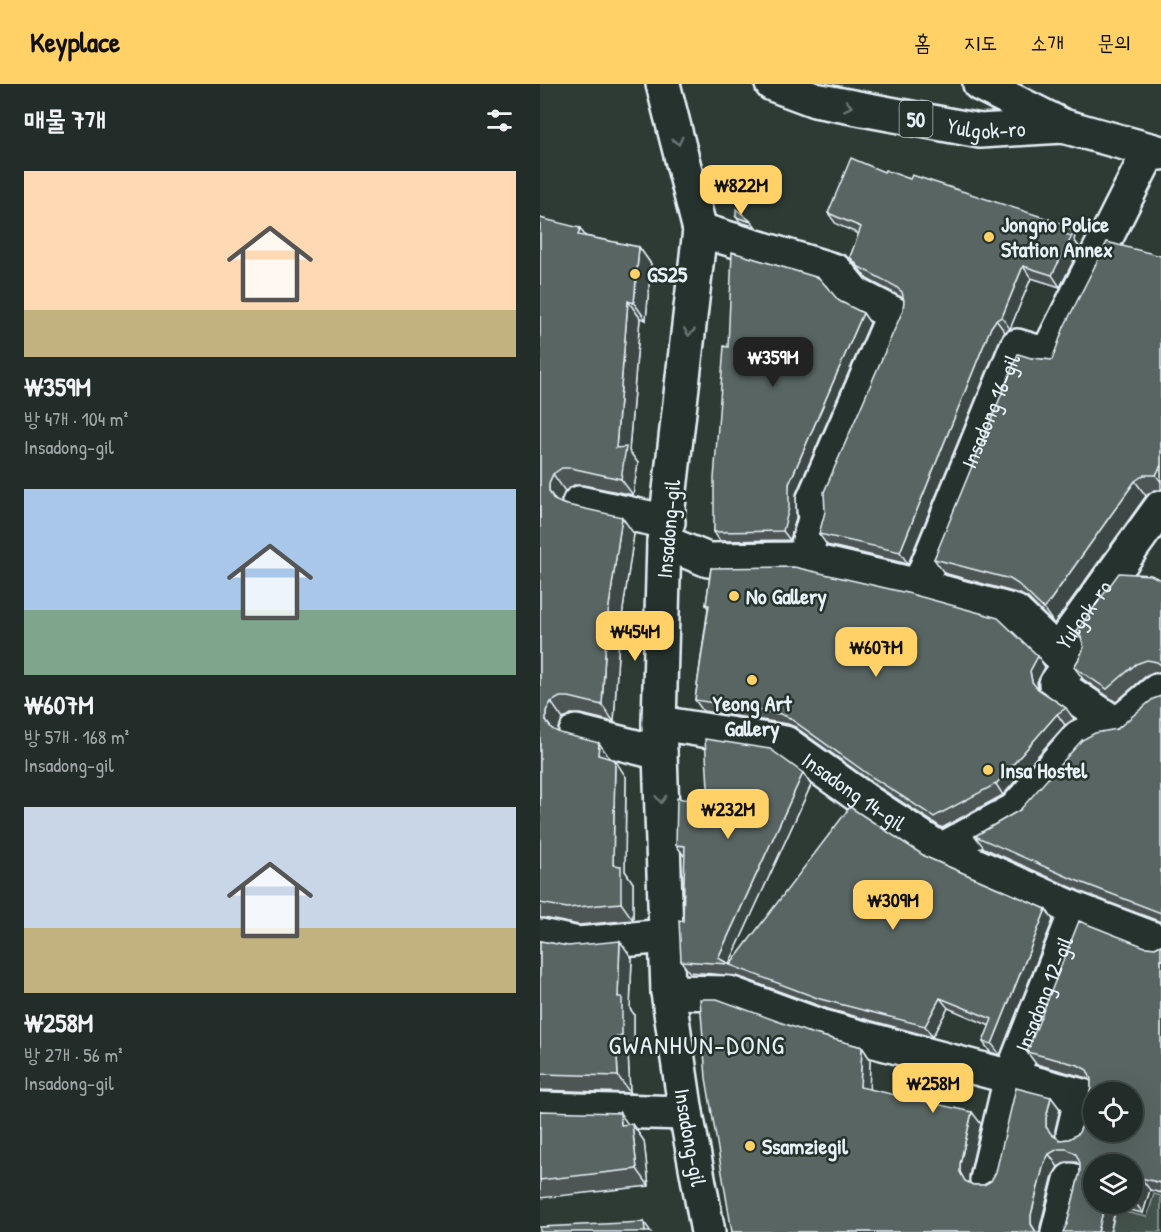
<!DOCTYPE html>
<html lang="ko">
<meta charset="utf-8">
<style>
body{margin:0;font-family:"Patrick Hand","Poor Story",sans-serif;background:#2a3430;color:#f1f3f6;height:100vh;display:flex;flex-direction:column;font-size:22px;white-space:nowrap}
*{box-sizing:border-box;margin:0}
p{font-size:20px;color:#a2a7a8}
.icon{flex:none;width:33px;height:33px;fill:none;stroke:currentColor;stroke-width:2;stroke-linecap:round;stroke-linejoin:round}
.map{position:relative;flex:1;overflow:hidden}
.drawer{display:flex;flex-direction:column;background:#222c28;width:540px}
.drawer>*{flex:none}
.buttons{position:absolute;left:543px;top:998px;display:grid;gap:12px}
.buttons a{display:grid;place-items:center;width:60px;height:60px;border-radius:50%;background:#222c28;box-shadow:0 6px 24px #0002,0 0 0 2px #3f4845;font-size:30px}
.price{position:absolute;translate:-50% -51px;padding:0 14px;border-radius:12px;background:#ffd166;color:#111;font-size:20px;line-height:39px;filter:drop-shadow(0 2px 3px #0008)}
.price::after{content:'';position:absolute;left:50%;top:36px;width:18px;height:14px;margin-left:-9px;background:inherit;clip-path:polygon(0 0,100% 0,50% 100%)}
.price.on{background:#222;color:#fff}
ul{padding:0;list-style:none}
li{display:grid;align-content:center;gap:12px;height:318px;padding:0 24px}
li span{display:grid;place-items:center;height:186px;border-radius:0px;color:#555}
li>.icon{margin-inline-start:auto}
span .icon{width:108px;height:108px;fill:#fffc;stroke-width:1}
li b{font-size:26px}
h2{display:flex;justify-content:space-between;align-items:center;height:72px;padding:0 24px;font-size:26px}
header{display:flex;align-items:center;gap:36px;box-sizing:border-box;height:84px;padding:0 30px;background:#ffd166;color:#111}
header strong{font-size:28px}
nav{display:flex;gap:33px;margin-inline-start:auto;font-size:21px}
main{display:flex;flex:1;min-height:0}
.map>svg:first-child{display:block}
.green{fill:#45524e;stroke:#96a2a3;stroke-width:1.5}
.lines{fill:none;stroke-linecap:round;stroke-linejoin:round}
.minor-casing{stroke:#e8f1f8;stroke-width:38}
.major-casing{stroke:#e8f1f8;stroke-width:38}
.minor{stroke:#26332d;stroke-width:33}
.major{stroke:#26332d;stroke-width:33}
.wall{fill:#4d5755;stroke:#e8f1f8;stroke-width:1.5;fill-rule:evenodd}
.shaded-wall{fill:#3e4745;stroke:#e8f1f8;stroke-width:1.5}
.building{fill:#596563;stroke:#e8f1f8;stroke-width:1.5;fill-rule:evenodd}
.oneway{stroke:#6a7674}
.poi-dot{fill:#ffd166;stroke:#26332d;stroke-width:2}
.labels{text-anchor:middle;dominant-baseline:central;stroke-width:5;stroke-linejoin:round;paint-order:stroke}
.shield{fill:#26332d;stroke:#aeb8bb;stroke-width:1.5}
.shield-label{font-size:21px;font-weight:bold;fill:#e8f1f8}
.street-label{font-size:22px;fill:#e8f1f8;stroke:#26332d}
.poi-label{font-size:22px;font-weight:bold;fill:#e8f1f8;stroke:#26332d;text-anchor:start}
.quarter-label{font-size:26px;letter-spacing:1.5px;fill:#e8f1f8;stroke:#26332d}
</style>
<header>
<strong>Keyplace</strong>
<nav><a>홈</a><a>지도</a><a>소개</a><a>문의</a></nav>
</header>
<main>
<section class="drawer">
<h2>매물 7개<svg class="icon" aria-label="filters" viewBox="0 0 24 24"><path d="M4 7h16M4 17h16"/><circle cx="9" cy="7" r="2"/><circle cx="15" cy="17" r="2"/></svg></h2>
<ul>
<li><span style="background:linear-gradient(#ffd9b3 75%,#c2b280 0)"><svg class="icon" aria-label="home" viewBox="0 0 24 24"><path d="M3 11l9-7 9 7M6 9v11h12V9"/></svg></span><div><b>₩359M</b><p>방 4개 · 104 m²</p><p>Insadong-gil</p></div></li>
<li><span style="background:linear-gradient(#a9c7e8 65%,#7fa58c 0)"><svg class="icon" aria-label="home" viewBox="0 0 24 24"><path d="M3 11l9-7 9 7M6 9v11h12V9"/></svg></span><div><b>₩607M</b><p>방 5개 · 168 m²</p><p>Insadong-gil</p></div></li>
<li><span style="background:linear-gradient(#c9d6e8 65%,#c2b280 0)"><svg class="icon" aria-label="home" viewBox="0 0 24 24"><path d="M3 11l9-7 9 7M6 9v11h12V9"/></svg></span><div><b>₩258M</b><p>방 2개 · 56 m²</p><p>Insadong-gil</p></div></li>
</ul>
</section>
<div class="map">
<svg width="621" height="1148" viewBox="0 0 621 1148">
<rect width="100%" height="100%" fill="#2e3b35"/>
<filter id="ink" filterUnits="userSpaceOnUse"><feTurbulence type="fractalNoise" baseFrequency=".0167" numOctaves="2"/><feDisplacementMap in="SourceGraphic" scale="12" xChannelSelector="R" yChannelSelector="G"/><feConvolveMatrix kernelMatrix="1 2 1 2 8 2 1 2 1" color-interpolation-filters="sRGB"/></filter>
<g filter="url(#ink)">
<path class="green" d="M614 1110 621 1112V1148H571L576 1126 607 1133Z"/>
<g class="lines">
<g class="minor-casing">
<g id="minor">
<path id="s1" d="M123 0 160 146 124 458 119 639 128 908 146 1029 168 1148"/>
<path d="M160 146 296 187 315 210 354 230 273 417 275 435 264 475"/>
<path d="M39 419 128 438"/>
<path d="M124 458 168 476 264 475 379 502 475 528 517 568 534 575 516 600 577 641"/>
<path id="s2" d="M379 502 477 262 507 271 610 66"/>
<path id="s3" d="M517 568 621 423"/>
<path id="s4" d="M119 639 245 659 329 719 401 766 537 826 621 858"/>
<path d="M36 648 120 669"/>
<path d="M401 766 475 726 539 653 558 644 577 641 617 607 621 609"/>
<path d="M0 852 38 860 126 852"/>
<path d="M128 908 189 909 282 943 542 1012 533 1050"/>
<path d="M0 1025 146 1029"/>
<path id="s5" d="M447 1096 471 993 537 826"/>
<path d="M518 1148 531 1096"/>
</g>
</g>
<g class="major-casing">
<g id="major">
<path id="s6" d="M232 0 275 16 440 47 523 42"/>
<path d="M440 0 523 42 621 69"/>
</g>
</g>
<use href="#minor" class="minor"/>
<use href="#major" class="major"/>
</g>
<g class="wall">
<path d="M344 88 370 95 527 141 535 152 534 156 540 164 520 203 491 194 470 245 465 248 460 255 368 480 287 461 279 450 363 226 364 217 363 214 327 195 310 173 319 150 296 140 288 129Z"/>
<path d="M196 133 212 138 216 143 200 138Z"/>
<path d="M0 134 45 152 99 163 111 180 106 236 100 234 89 367 98 379 93 411 43 401H34L25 407 21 416V419L94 450 79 553 74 638 41 630H31L23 635 18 644V648L70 675 86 693 85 787 93 799V836L39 841 4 834H0Z"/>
<path d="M621 172V406H614L606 412 514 540 488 514 480 510 404 489 394 475 491 274 512 276Z"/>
<path d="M299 217 323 229 330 239 256 410V434L250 456 180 457 174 448 188 263Z"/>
<path d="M171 484 505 583 497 598 499 605 526 624 534 635 525 641 463 711 402 744 340 704 255 643 248 640 163 627 155 616 168 524 166 521Z"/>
<path d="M621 496V589L615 588 605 593 576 618 543 595 534 583 540 573 544 563 542 556 536 548Z"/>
<path d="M621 612V838L544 809 444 764 435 752 480 726 577 645Z"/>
<path d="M263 689 271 701 189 880 190 881 386 773 506 825 513 836 460 971 450 968 443 958 450 942 408 924 392 953 288 925 197 892 149 888 141 877 143 837 145 773 136 761 169 719Z"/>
<path d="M0 857 92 874 90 925 94 930V968L88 969 90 1009 0 1006Z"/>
<path d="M621 861V1109L610 1106 603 1129 576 1123 527 1140 540 1088V1081L536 1078H526L518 1083 513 1091 500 1143V1148H192L267 948 322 963 330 975 329 1005 441 1040 429 1092V1099L433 1101H444L451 1097 511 1013 520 1025 515 1046V1053L520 1056 529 1055 538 1050 542 1042 551 1004V997L547 994 496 980 487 968 605 863 615 864ZM592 1080V1119H554Z"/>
<path d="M0 1027 88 1041 92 1040 104 1057 109 1102 0 1114Z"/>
</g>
<g class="shaded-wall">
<path d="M527 141 535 152 534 156 540 164 520 203 512 191Z"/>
<path d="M40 144 51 161 38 151Z"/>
<path d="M99 163 111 180 106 236 94 219Z"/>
<path d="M483 182 491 194 470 245 462 233Z"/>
<path d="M88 217 100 234 89 367 98 379 93 411 81 395 76 364Z"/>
<path d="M323 229 330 239 256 410V434L250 456 243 447 249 400Z"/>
<path d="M456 236 465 248 460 255 368 480 360 468 451 243Z"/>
<path d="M621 381V398L616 391Z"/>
<path d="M13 390 25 407 21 416V424L26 432 9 407V399Z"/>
<path d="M595 397 606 412 514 540 504 525Z"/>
<path d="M82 433 94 450 79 553 74 638 62 621 67 536Z"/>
<path d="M498 572 505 583 497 598 499 609 492 598 490 587Z"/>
<path d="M11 618 23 635 18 644V654L6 637V627Z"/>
<path d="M517 630 525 641 463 711 456 700Z"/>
<path d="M59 659 71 676 58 671Z"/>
<path d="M75 676 86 693 85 787 93 799V836L81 819 73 781Z"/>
<path d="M263 689 271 701 189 880 178 874Z"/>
<path d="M506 825 513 836 460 971 452 960Z"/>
<path d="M80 857 92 874 90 925 94 930V968L82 952 78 913Z"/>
<path d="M400 914 408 924 392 953 385 942Z"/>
<path d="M76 952 88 969 90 1009 78 992Z"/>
<path d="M322 963 330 975 329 1016 320 1003Z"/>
<path d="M511 1013 520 1025 515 1046V1056L506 1043V1034Z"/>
<path d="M432 1028 441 1040 429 1092V1101L425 1097 420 1088V1080Z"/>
<path d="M80 1029 92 1046 81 1041Z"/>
<path d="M92 1040 104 1057 109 1102 97 1085Z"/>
<path d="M509 1070 518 1083 513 1091 500 1143V1148H496L491 1140V1131L504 1079Z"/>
<path d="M601 1094 610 1106 603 1129 594 1117Z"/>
<path d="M565 1119H574L576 1123 570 1148H558Z"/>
<path d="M104 1138 111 1148H105Z"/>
</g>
<g class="building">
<path d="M311 74 344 88 345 86 370 95 372 91 527 141 524 150 532 152 512 191 483 182 462 233 456 236 451 243 360 468 279 450 285 428 284 408 363 226 364 217 362 208 355 202 319 183 310 173 321 143 288 129Z"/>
<path d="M196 125 212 138 196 133Z"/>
<path d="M0 134 40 144 38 151 99 163 94 219 88 217 76 364 86 363 81 395 31 384H22L13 390 9 399V407L14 416 23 420 82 433 67 536 62 621 29 613H20L11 618 6 627V637L12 645 20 649 59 659 58 671 75 676 73 781 81 782V819L27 824 0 819Z"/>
<path d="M567 158 621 172V381L616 391H604L595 397 504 525 478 500 470 495 394 475 478 270 491 274 512 276 524 243Z"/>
<path d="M192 168 279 194 299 217 323 229 249 400V424L243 447 174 448V395L184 262 188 263Z"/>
<path d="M254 483 367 509 458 534 498 572 490 587 492 598 498 605 526 624 517 630 456 700 394 733 332 693 248 633 240 630 155 616 169 521H166L171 484Z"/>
<path d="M579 489 611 491 621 496V581L617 578 607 576 596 580 567 605 534 583 540 573 544 563 541 553 536 548Z"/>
<path d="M621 612V829L535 796 435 752 480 726 542 656 555 649 577 645 613 615Z"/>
<path d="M165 655 230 665 263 689 178 874 189 880 141 877 139 836 143 837 145 762 136 761 137 714 169 719Z"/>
<path d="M310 723 386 773 506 825 452 960 443 958 452 935 400 914 385 942 280 915 190 881Z"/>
<path d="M539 837 605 863 615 864 621 861V1099L601 1094 594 1117 592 1116V1080H554V1119H565L558 1148H523L527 1140 540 1088V1079L536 1070 527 1065H518L509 1070 504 1079 491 1131V1140L496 1148H192L166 994 160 915H177L267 948 322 963 320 1003 432 1028 420 1080V1088L425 1097 433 1101H444L451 1097 456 1088 476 1004 511 1013 506 1034V1043L512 1051 520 1056 529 1055 538 1050 542 1042 551 1004V995L547 986 538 981 487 968ZM554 1008H592V1047H554Z"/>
<path d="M0 857 28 862 80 857 78 913H82V952H76L78 992 0 990Z"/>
<path d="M0 1027 80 1029 81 1041 92 1040 97 1085 0 1096Z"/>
<path d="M104 1138 105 1148H0V1143Z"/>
</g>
<defs><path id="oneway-chevron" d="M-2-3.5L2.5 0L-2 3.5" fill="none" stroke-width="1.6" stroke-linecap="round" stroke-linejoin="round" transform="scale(1.5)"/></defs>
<g class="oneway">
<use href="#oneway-chevron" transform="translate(308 22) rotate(11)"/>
<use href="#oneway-chevron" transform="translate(138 57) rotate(76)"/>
<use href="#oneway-chevron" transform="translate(149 248) rotate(96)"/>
<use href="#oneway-chevron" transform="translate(121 715) rotate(88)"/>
</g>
</g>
<g class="poi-dot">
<circle cx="449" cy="153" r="6"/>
<circle cx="95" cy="190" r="6"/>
<circle cx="194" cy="512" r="6"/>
<circle cx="212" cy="596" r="6"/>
<circle cx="448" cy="686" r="6"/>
<circle cx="210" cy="1062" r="6"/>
</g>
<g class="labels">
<rect class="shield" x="359.5" y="17" width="33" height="36" rx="4.5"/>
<g class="shield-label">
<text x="376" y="35">50</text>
</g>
<g class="street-label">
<text stroke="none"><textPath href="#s6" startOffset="220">Yulgok-ro</textPath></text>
<text stroke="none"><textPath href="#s2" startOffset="189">Insadong 16-gil</textPath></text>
<text transform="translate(128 445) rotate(-85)">Insadong-gil</text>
<text stroke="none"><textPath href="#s3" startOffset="46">Yulgok-ro</textPath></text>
<text stroke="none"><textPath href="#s4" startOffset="212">Insadong 14-gil</textPath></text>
<text stroke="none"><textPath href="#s5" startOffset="195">Insadong 12-gil</textPath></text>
<text stroke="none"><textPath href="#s1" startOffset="1062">Insadong-gil</textPath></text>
</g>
<g class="poi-label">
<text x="461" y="140">Jongno Police<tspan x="461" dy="25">Station Annex</tspan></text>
<text x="107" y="190">GS25</text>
<text x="206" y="512">No Gallery</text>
<text x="212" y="619" text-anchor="middle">Yeong Art<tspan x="212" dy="25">Gallery</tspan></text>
<text x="460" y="686">Insa Hostel</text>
<text x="222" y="1062">Ssamziegil</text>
</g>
<g class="quarter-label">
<text x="157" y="960">GWANHUN-DONG</text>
</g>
</g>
</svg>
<div class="buttons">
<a><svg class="icon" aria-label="locate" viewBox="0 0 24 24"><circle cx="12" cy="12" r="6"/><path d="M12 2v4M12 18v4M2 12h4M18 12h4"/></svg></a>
<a><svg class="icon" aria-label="layers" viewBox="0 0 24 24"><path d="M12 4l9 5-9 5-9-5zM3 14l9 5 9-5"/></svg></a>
</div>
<b class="price" style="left:201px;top:132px">₩822M</b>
<b class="price on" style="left:233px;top:304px">₩359M</b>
<b class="price" style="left:95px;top:578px">₩454M</b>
<b class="price" style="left:336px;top:594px">₩607M</b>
<b class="price" style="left:188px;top:756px">₩232M</b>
<b class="price" style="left:353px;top:847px">₩309M</b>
<b class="price" style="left:393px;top:1030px">₩258M</b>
</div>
</main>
